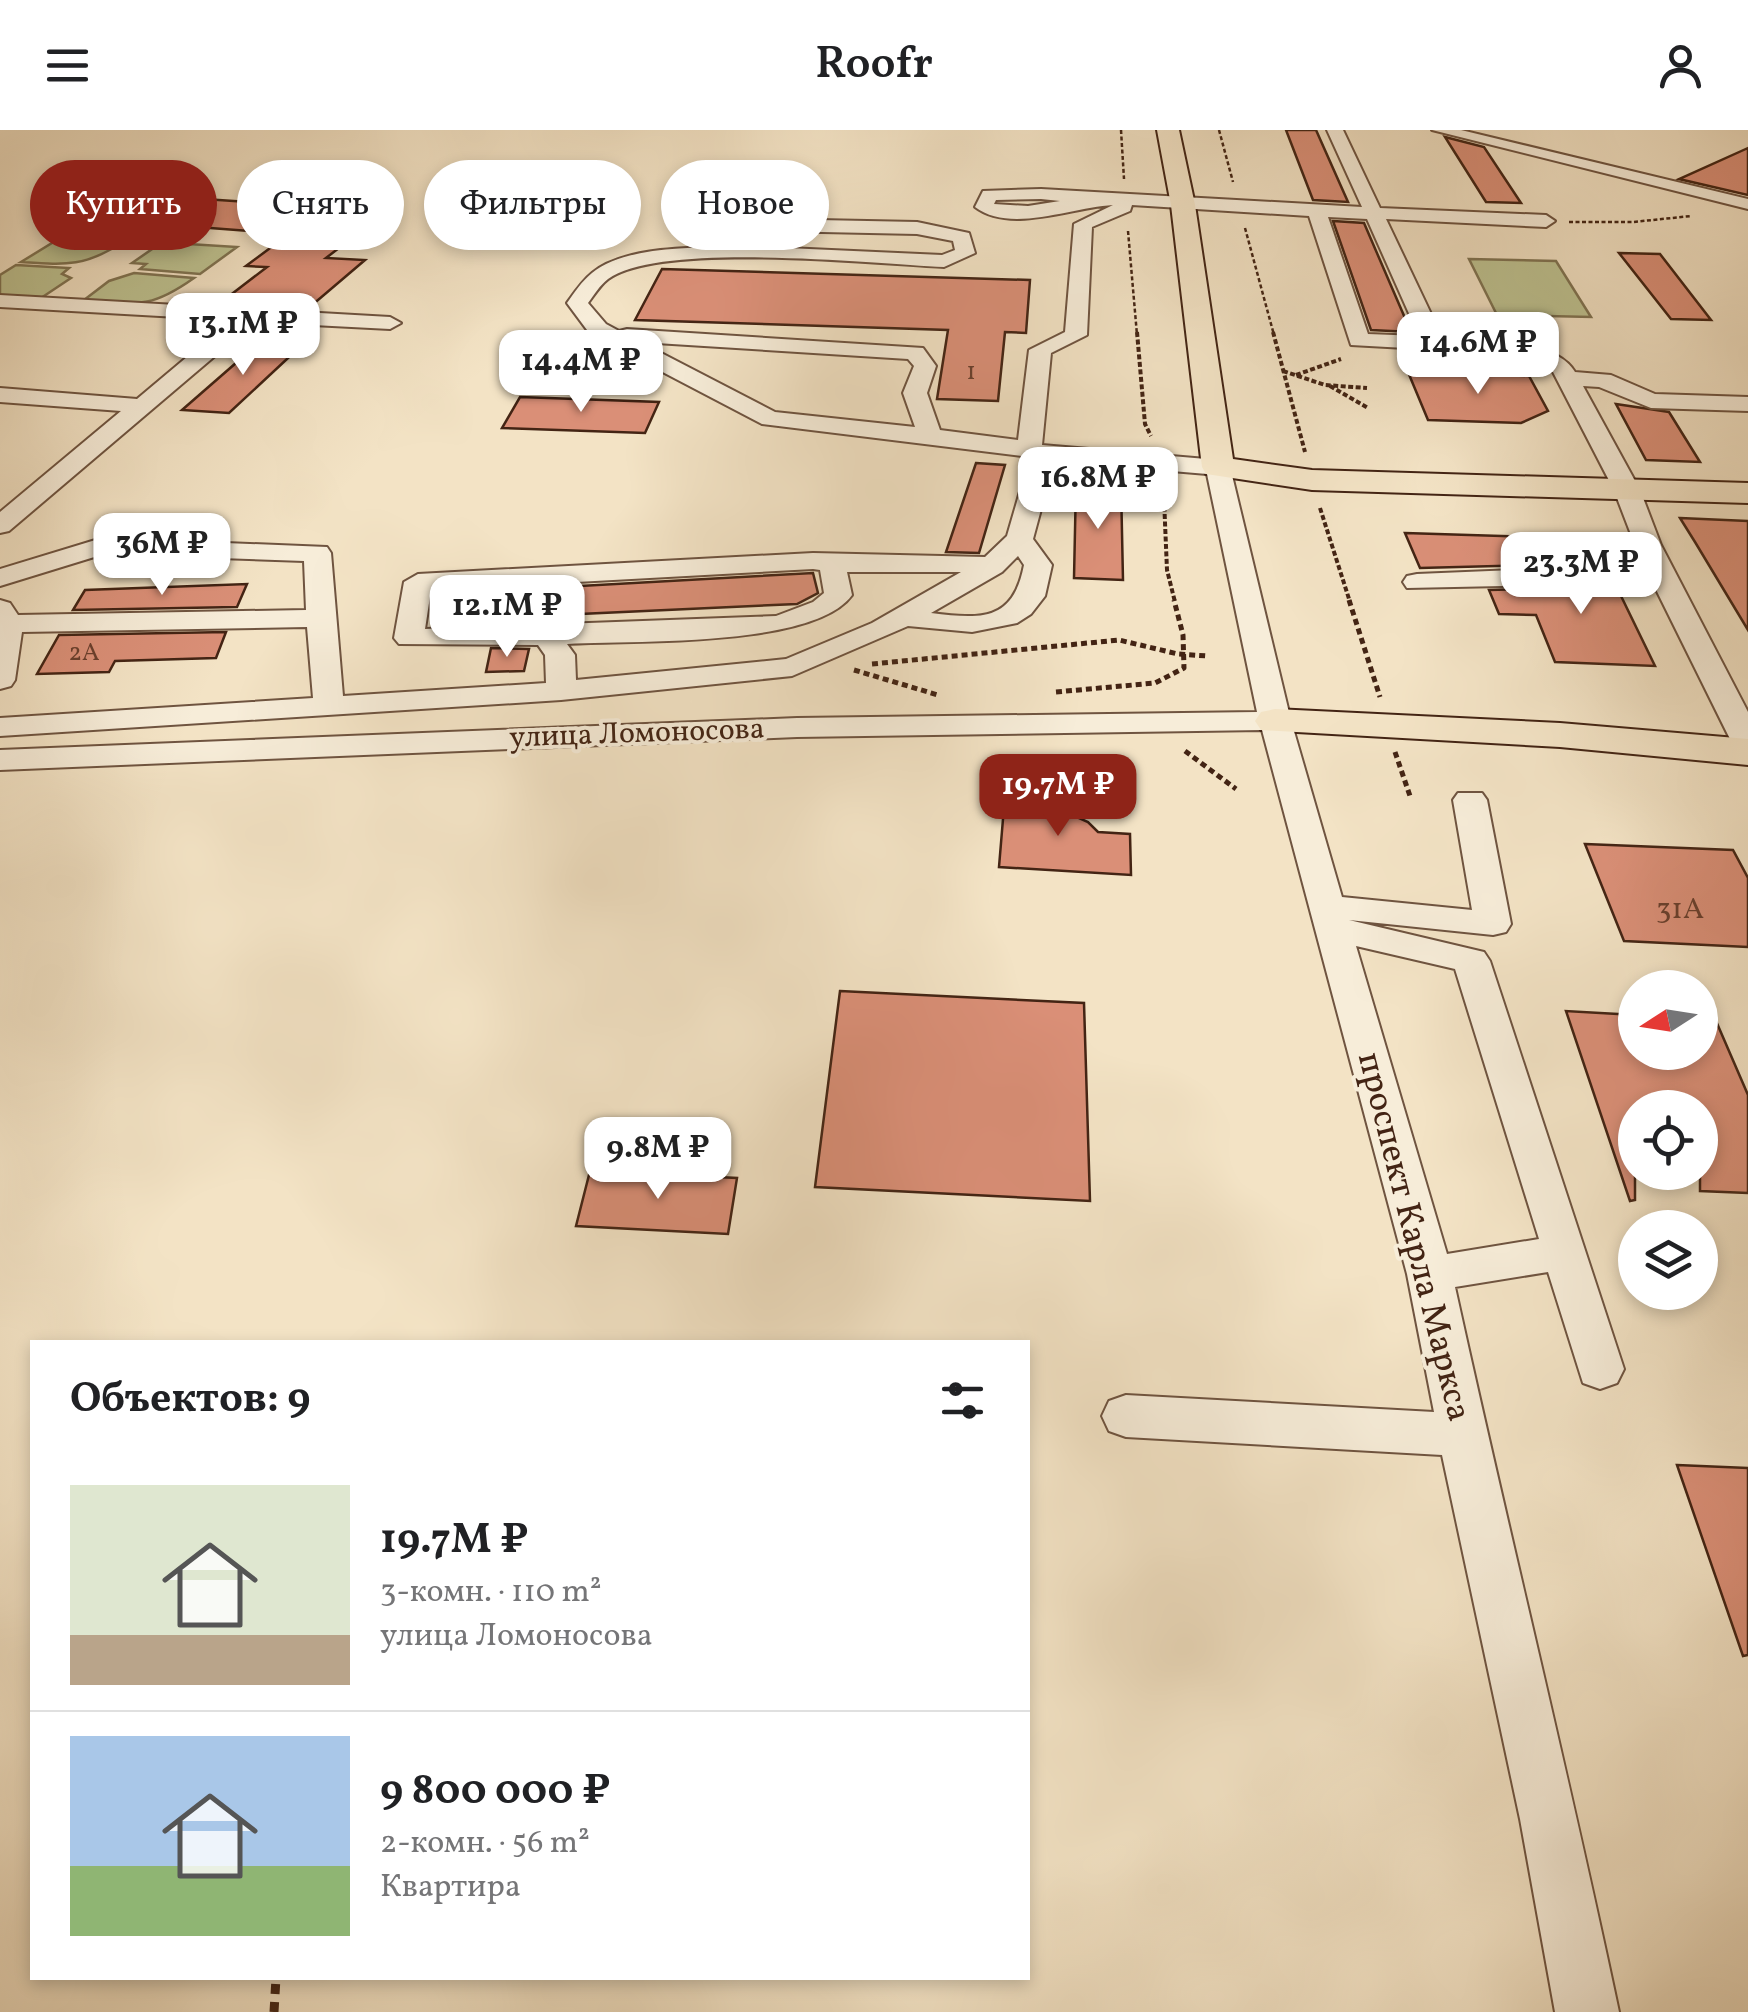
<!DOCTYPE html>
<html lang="ru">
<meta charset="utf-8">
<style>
body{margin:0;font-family:Vollkorn,serif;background:#f2f2f2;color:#202124;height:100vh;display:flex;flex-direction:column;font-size:38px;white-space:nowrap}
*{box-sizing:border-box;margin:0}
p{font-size:32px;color:#757577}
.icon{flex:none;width:55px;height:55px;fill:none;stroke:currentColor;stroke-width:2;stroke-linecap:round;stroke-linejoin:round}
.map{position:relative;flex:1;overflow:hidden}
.drawer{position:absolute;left:30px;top:1210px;width:1000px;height:640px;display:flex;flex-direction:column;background:#fff;border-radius:0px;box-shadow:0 5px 15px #0003}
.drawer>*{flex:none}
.top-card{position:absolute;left:30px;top:30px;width:1000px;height:90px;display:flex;gap:20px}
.needle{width:65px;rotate:258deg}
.fabs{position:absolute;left:1618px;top:840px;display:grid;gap:20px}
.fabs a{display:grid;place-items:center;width:100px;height:100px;border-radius:50%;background:#fff;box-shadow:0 5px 15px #0003;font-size:50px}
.price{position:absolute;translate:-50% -85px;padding:0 22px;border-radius:20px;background:#fff;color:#222;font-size:32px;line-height:65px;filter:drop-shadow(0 2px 5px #0008)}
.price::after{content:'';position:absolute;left:50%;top:60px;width:30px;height:22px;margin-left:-15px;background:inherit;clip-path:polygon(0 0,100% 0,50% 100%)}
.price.current{background:#8f2418;color:#fff}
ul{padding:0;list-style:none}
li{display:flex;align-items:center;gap:30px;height:250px;padding:0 40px}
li+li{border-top:2px solid #e0e0e0}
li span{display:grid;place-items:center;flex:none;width:280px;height:200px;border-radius:0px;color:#555}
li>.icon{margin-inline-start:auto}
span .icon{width:120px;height:120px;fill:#fffc;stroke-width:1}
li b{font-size:42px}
h2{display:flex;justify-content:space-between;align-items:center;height:120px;padding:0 40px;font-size:42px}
.tag{padding:0 35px;border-radius:45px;background:#fff;box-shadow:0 5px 15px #0003;font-size:35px;line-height:90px}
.tag.current{background:#8f2418;color:#fff}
header{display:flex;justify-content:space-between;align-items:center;height:130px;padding:0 40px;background:#fff;font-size:45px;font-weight:600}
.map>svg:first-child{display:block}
.green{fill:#bec392;stroke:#807453;stroke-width:2.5}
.building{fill:#da8f77;stroke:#432414;stroke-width:2.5}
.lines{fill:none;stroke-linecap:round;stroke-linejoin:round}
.minor-casing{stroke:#6f5440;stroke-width:4}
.major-casing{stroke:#432414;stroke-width:4}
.path-far3{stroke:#432414;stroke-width:2.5;stroke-dasharray:4 2.5;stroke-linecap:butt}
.path-far2{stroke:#432414;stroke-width:4;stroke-dasharray:5 2.5;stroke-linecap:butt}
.path-far1{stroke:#432414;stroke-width:5;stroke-dasharray:6 4;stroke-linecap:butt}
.path{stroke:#432414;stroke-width:9;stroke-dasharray:10 8;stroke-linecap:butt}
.minor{fill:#f7edd9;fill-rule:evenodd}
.major{fill:#f3e3c5;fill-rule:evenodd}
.labels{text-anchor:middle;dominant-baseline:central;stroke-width:8;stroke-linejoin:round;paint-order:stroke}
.far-number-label{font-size:25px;fill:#693f2d}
.far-street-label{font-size:30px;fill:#432414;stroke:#f7edd9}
.number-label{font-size:30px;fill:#693f2d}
.street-label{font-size:35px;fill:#432414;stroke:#f7edd9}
</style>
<header><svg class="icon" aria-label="menu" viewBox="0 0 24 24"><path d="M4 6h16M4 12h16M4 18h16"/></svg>Roofr<svg class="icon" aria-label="person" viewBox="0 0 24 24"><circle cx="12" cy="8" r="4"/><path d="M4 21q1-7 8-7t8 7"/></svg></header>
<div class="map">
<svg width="1748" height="1882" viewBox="0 0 1748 1882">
<rect width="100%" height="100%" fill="#f3e3c5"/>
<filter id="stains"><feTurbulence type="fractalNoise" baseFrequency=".002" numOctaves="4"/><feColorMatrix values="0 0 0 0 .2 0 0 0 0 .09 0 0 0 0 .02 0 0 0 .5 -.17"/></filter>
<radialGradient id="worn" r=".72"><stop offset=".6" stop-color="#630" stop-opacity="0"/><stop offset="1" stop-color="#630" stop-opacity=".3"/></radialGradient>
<g class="green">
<path d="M65 105 119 109 123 112C85 137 66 135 21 132Z"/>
<path d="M172 113 237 117 200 144 140 139 146 134 132 133 158 115Z"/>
<path d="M1469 129 1556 131 1591 187 1497 185Z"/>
<path d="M16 135 69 138 62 144 71 148 41 168 0 165V145Z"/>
<path d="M134 143 194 148C149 180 136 174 84 170L109 151Z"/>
</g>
<g class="building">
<path d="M1286 0H1316L1348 72 1313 70Z"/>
<path d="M1445 7 1484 17 1521 73 1486 72Z"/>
<path d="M1748 18V65L1679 49Z"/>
<path d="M174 67 341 78 388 80 326 128 365 130 311 176 224 170 267 137 246 136 289 104 132 92Z"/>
<path d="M1333 91 1364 93 1411 202 1371 200Z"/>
<path d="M1619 123 1660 124 1711 190 1671 189Z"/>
<path d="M662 139 1030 150 1026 203 1005 202 998 271 937 269 948 200 635 190Z"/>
<path d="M260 212 302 215 229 283 182 280Z"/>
<path d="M1408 242 1529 246 1548 281 1521 293 1428 290Z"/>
<path d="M520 267 659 272 645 303 502 298Z"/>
<path d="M1616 274 1669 282 1700 332 1646 330Z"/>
<path d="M976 333 1005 335 979 423 946 422Z"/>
<path d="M1076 353 1121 355 1123 450 1074 448Z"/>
<path d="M1680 388 1748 391V500L1695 412Z"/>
<path d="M1405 403 1532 407 1526 414 1532 435 1420 438Z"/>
<path d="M1566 430 1604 431 1655 536 1555 532 1536 485 1499 484 1489 460 1555 458 1570 448Z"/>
<path d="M813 443 818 463 797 474 537 486 536 491 468 489 472 462Z"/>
<path d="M247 454 237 477 73 480 85 460Z"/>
<path d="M226 502 216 528 115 531 109 542 37 544 59 505Z"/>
<path d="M491 518 529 519 524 541 486 542Z"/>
<path d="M1005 665 1072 669V685L1088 692 1098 702 1130 704 1131 745 999 737Z"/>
<path d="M1585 714 1733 720 1748 748V817L1624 811Z"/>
<path d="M1700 854 1748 965V1063L1700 1061V978H1635V1070L1630 1071 1566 881 1635 885V922H1700Z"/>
<path d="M840 861 1084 873 1090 1071 815 1057Z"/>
<path d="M590 1041 737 1048 728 1104 576 1096Z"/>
<path d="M1677 1335 1748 1338V1525L1743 1526Z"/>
</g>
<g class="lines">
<g class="minor-casing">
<g id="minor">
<path d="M1327 0H1343L1380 78 1546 85 1555 91 1546 97 1386 89 1442 207C1477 209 1555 208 1575 242L1611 245 1655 264 1748 267V281L1651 278 1599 257 1583 256 1640 360 1661 415 1748 582V623L1737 620 1732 613 1638 423 1559 421 1567 447 1553 455 1407 458 1403 452 1407 446 1417 444 1537 439 1530 413 1543 405 1632 407 1614 360 1553 242 1524 228 1496 223 1351 215 1309 86 1132 75 1130 81 1092 97 1087 205 1051 223 1042 315 1218 330 1230 337 1291 591 1342 767 1472 780 1453 670 1458 663H1482L1487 670 1511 794 1506 802 1493 805 1349 790 1484 822 1490 831 1624 1239 1617 1253 1600 1259 1583 1253 1548 1142 1455 1157C1508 1399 1568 1640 1619 1882H1555L1520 1689 1442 1325 1126 1307 1109 1301 1102 1286 1109 1271 1126 1265 1434 1282 1407 1144 1262 600 797 607 0 640V620L797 588 1257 582 1207 344 1054 331 1033 409 1052 435 1045 466 1031 484 1017 493 972 502 908 496 792 546 561 570 0 606V588L313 568 307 497 22 502 15 550 11 556 0 559V470L10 473 18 485 306 480 304 431 104 424 0 456V439L102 408 327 417 331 423 343 566 546 553 545 525 538 515 399 514 394 508 404 452 418 444 813 423 985 427 1007 406 1030 327 762 294 590 204 567 173C574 163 582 151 592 143 625 115 704 117 746 117L761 91 768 89 917 92 969 103 975 123 944 137C874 134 661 111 608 149 600 155 594 165 588 173L606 194 619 201 627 199 923 218 936 236 927 263 940 300 1018 310 1029 220 1065 202 1074 94 1113 75C1073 77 1010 104 975 77L983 61 1041 59 1362 77ZM1041 69 1060 71 1028 76 994 74 996 70ZM1328 87 1367 89 1419 206 1368 204ZM774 101 917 104 953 111 955 120 942 125 765 117ZM640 212 908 229 914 236 903 263 915 297 775 282ZM1018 426 1024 435C1013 492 981 489 931 483L1002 442ZM813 439 820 440 824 463 813 472 776 486 425 499 431 460ZM847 442H961L872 493 786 529 576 550 575 525 567 514C632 510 814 518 852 465ZM1356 816 1455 839 1539 1109 1447 1124Z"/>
<path d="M1432 0H1461L1748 69V79Z"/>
<path d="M0 165 390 187 401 193 390 199 255 192 9 401 0 403V382L121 281 0 272V258L137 269 231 190 0 177Z"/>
</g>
</g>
<g class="major-casing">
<g id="major">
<path d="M1157 0H1179L1195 75 1233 329 1312 340 1748 353V373L1312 360 1206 344 1202 337 1171 75Z"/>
<path d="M1275 579 1560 593 1748 609V635L1560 617 1261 600 1255 591 1261 582Z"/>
</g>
</g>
<g class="path-far3">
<path d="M1121 0 1124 49"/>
<path d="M1219 0 1233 52"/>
<path d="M1569 92H1633L1691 86"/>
<path d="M1245 98 1274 205"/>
<path d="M1128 101 1137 205"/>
</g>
<g class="path-far2">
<path d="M1137 202 1145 294 1151 306"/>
<path d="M1273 202 1305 322"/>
<path d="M1283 241 1325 255 1367 258"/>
<path d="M1296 245 1341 229"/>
<path d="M1330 256 1368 278"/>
<path d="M1164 369 1167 440 1175 472"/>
<path d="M1320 378 1350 472"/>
</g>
<g class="path-far1">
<path d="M1349 470 1380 567"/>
<path d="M872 534 1119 510 1178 524 1208 526"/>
<path d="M854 540 938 565"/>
<path d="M1056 562 1155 553 1184 538 1183 505 1174 470"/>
<path d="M1185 621 1236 659"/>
<path d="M1395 622 1410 666"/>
</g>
<path class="path" d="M274 1882 276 1848"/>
<use href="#minor" class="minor"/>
<use href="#major" class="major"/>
</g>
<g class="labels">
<g class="far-number-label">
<text x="971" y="242">1</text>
<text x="84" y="523">2А</text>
</g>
<g class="far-street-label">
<text transform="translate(637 604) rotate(-2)">улица Ломоносова</text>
</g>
<g class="number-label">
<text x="1680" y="780">31А</text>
</g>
<g class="street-label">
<text transform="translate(1413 1107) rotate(76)">проспект Карла Маркса</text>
</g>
</g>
<rect width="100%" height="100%" filter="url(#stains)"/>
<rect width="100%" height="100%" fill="url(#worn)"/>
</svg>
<div class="fabs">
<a><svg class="needle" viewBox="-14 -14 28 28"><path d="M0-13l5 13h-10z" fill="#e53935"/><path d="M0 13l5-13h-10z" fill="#757577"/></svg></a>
<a><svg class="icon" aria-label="locate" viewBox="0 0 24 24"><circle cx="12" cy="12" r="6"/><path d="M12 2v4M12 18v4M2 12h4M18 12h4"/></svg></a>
<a><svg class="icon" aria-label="layers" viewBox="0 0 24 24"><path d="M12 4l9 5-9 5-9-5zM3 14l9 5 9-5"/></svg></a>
</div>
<b class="price" style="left:243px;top:248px">13.1M ₽</b>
<b class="price" style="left:1478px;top:267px">14.6M ₽</b>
<b class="price" style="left:581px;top:285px">14.4M ₽</b>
<b class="price" style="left:1098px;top:402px">16.8M ₽</b>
<b class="price" style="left:162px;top:468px">36M ₽</b>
<b class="price" style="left:1581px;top:487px">23.3M ₽</b>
<b class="price" style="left:507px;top:530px">12.1M ₽</b>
<b class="price current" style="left:1058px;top:709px">19.7M ₽</b>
<b class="price" style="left:658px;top:1072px">9.8M ₽</b>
<div class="top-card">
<a class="tag current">Купить</a>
<a class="tag">Снять</a>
<a class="tag">Фильтры</a>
<a class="tag">Новое</a>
</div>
<section class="drawer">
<h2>Объектов: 9<svg class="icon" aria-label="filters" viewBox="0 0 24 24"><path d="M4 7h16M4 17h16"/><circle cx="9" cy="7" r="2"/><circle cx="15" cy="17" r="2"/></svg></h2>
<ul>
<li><span style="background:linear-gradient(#dfe7d0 75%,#b9a48a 0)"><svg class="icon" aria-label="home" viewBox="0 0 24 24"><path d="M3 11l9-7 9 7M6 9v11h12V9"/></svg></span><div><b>19.7M ₽</b><p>3-комн. · 110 m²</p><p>улица Ломоносова</p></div></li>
<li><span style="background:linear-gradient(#a9c7e8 65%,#8fb573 0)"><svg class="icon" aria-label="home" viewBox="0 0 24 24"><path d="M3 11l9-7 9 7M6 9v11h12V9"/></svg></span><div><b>9 800 000 ₽</b><p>2-комн. · 56 m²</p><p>Квартира</p></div></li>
</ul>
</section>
</div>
